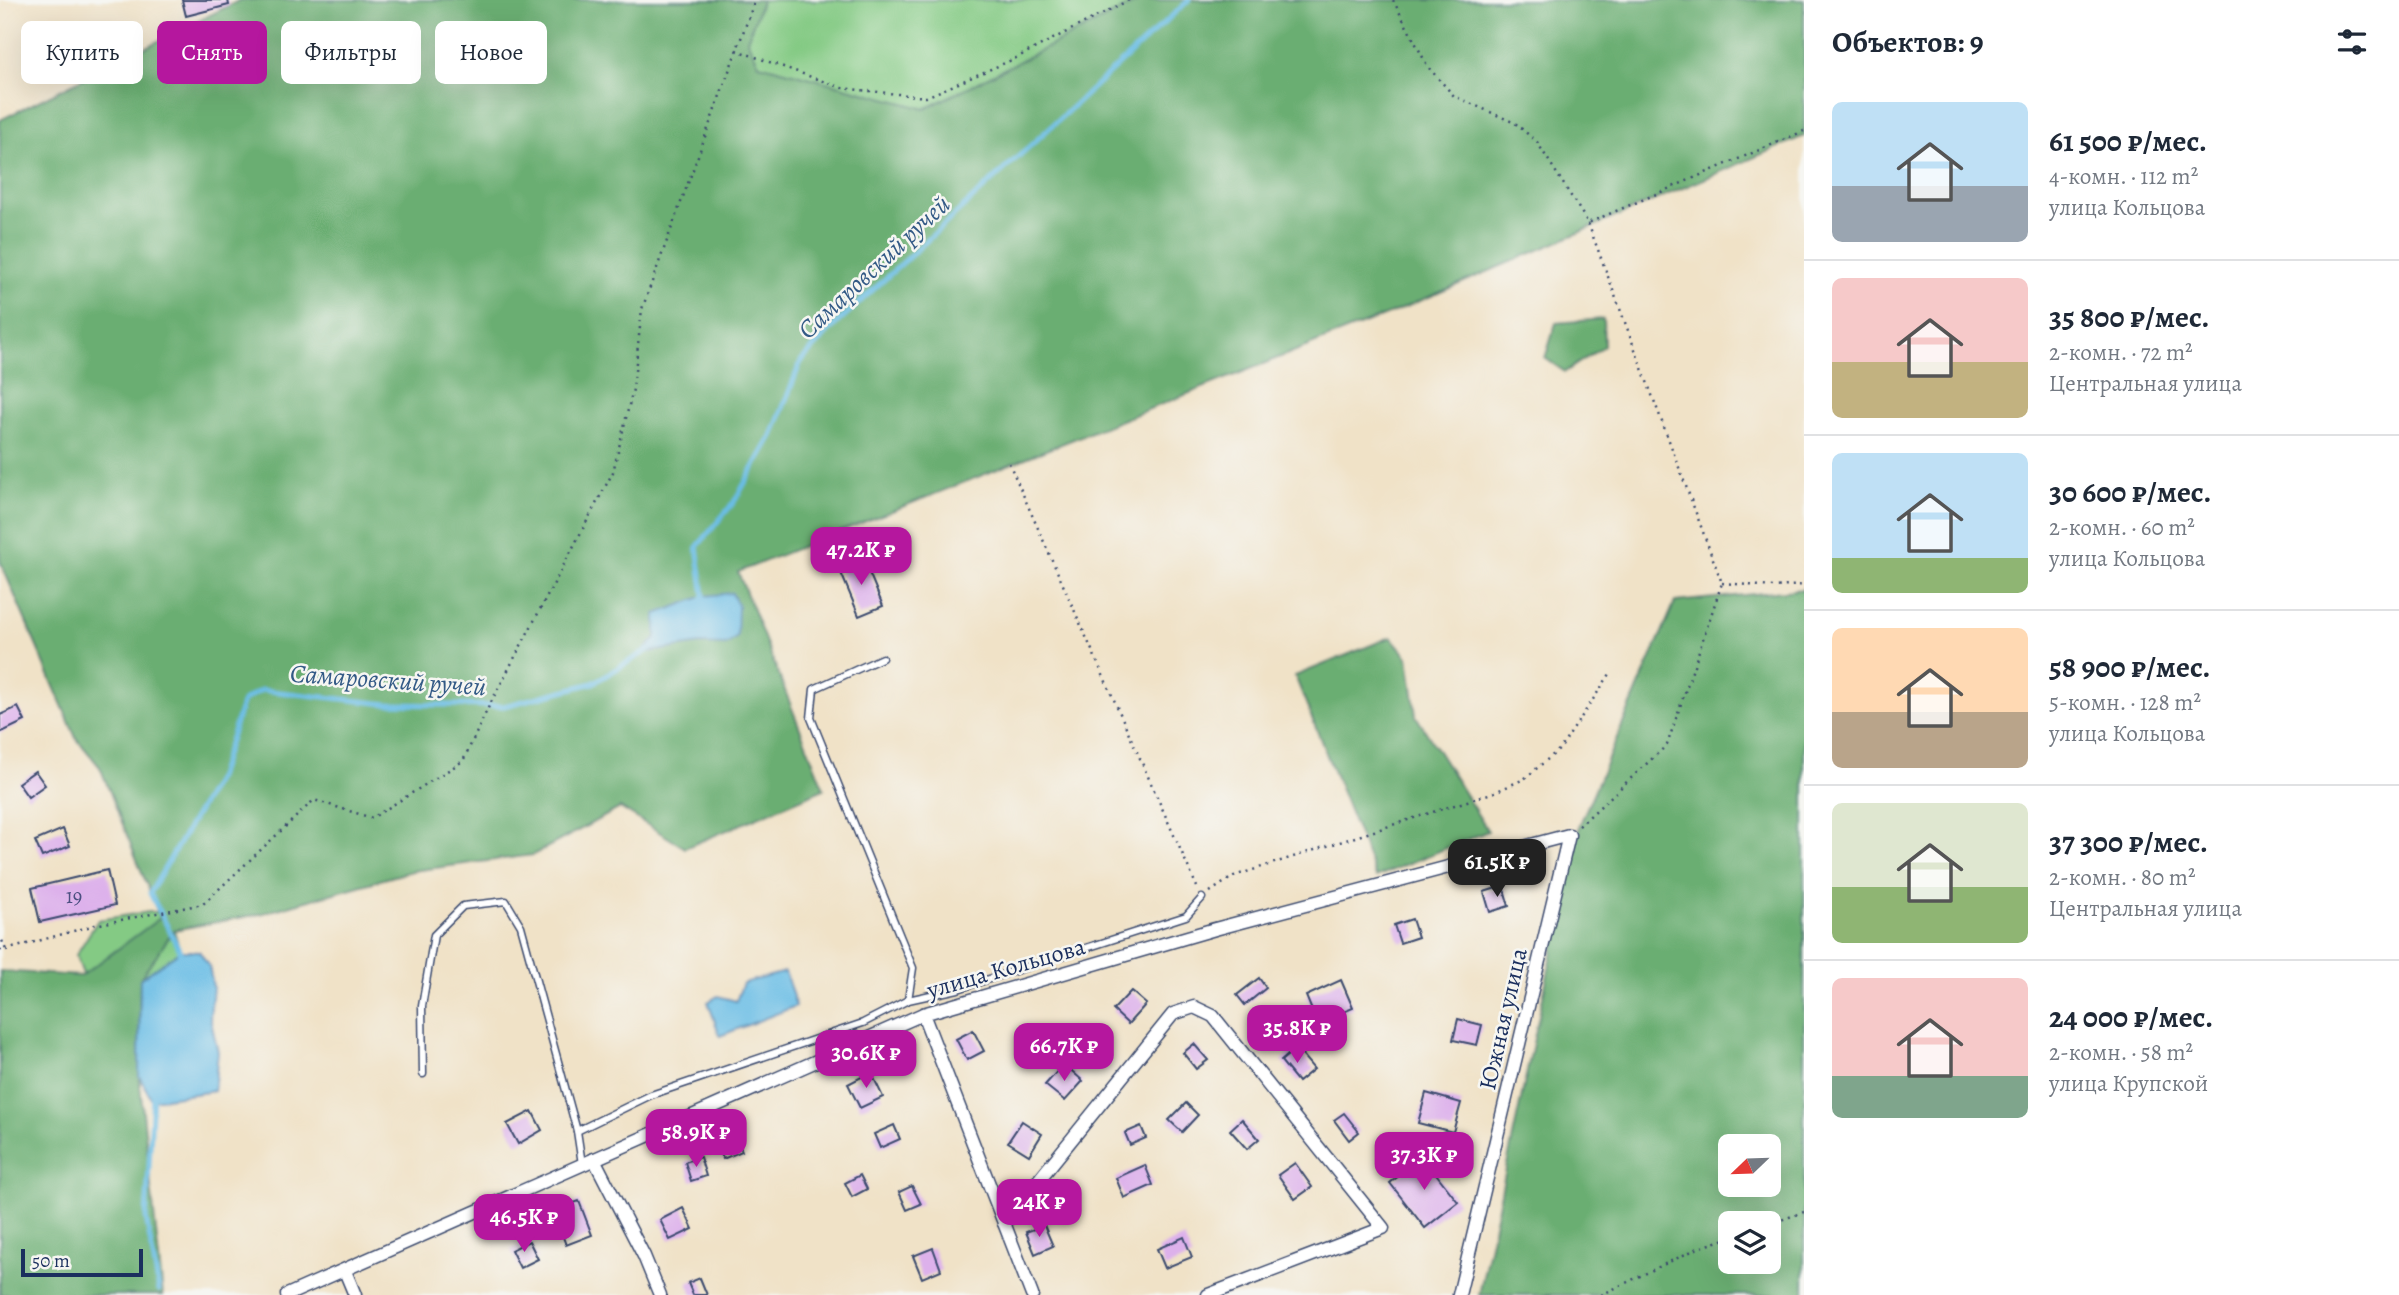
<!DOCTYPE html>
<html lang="ru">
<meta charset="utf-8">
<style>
body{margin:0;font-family:Alegreya,serif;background:#f2f2f3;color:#1f2937;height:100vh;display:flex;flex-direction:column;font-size:26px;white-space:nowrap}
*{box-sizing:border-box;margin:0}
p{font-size:23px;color:#747a83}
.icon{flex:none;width:38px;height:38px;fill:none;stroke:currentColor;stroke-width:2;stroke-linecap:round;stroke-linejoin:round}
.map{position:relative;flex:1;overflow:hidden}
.details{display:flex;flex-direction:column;background:#fff;width:595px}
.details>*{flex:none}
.hud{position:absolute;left:21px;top:21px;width:665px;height:63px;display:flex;gap:14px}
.needle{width:46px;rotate:247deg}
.controls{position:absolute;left:1718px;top:1134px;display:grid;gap:14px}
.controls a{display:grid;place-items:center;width:63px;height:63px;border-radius:10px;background:#fff;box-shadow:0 7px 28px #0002;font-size:35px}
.scale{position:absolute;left:21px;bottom:18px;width:122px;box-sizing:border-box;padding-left:7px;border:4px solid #1b2f5e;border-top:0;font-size:19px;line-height:24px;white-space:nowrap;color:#1b2f5e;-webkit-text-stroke:5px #f6f6f2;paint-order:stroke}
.price{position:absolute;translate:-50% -60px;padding:0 16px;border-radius:14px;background:#b5179e;color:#fff;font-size:23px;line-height:46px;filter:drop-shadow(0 2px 4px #0008)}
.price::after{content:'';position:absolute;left:50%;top:42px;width:21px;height:16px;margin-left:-10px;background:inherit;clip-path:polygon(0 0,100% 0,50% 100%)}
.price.current{background:#222;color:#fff}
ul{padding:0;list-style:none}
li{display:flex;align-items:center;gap:21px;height:175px;padding:0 28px}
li+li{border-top:2px solid #e0e1e3}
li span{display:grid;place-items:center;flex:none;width:196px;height:140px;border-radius:10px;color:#555}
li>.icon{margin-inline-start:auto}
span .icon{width:84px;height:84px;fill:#fffc;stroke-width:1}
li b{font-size:30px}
h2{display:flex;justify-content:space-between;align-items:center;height:84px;padding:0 28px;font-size:30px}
.tag{padding:0 24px;border-radius:10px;background:#fff;box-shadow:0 7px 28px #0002;font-size:24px;line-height:63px}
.tag.current{background:#b5179e;color:#fff}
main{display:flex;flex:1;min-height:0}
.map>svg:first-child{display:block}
.green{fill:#84ca84;stroke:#507c71;stroke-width:2}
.forest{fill:#6bae72;stroke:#436e68;stroke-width:2;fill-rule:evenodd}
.water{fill:#6abde5;stroke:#4276a2;stroke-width:2}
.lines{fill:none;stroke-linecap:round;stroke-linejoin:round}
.stream{stroke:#6abde5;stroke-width:5}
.building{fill:#ddb1eb}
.service-casing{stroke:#3b4a6e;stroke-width:9}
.minor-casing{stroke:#3b4a6e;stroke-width:15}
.path{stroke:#3b4a6e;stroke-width:2.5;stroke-dasharray:2 5;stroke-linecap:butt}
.service{stroke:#fff;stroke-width:6}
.minor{stroke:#fff;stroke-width:12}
.labels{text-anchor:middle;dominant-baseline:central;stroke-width:5;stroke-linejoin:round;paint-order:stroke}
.number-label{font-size:21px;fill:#4c5081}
.street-label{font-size:24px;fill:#1b2f5e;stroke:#f6f6f2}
.water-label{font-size:26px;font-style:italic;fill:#335a86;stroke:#f6f6f2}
</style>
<main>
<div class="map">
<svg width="1804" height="1295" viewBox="0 0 1804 1295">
<rect width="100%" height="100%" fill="#f6f6f2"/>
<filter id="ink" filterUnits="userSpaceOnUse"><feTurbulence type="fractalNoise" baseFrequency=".0143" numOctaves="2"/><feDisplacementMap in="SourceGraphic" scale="14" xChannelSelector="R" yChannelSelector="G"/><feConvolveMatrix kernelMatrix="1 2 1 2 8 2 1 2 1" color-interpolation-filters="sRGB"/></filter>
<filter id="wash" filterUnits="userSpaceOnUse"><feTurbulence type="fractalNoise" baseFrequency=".00686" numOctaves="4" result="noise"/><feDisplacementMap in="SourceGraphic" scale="28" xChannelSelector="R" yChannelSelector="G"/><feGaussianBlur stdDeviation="1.57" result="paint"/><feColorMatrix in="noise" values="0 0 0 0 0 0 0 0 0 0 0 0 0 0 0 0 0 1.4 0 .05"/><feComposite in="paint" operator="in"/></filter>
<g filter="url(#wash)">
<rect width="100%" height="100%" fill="#f0e2c7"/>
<g class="green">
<path d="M762 0H1141L925 109 759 64 747 40Z"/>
<path d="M149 912H165L174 930 180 951 140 979 84 977 76 955 98 920Z"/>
</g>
<g class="forest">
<path d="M240 0H762L747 40 759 64 925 109 1141 0H1804V136L1394 312 738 572 824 789 685 848 620 808 533 855 412 871 260 914 174 930 140 979 139 1076 163 1295H0V971L81 976 160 918 100 767 76 738 0 561V120Z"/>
<path d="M1603 319 1604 346 1565 372 1545 358 1556 323Z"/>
<path d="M1804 589V1295H1479L1580 824 1675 602ZM1769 1146V1185H1731V1146ZM1769 1223V1262H1731V1223Z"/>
<path d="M1391 637 1408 657 1416 716 1488 831 1376 877 1295 676Z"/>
</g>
<g class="water">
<path d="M732 593 738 606 737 637 726 645 700 644 642 653 656 638V614L704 596Z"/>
<path d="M180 951H199L209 966 213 987 210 1017 218 1052 214 1091 152 1100 139 1076 140 979Z"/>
<path d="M785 972 796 1006 720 1036 708 1002 718 996 736 1001 743 983Z"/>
</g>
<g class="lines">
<g class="stream">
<path d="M700 602 704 596 697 547 734 502 772 436 801 361 837 323 1189 0"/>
<path d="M179 955 180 951 150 893 218 777 243 701 261 690 387 704 504 706 593 683 648 650"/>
<path d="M153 1095 146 1218 159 1290"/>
</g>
</g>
<g id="blocks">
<g class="building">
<path d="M182 0H228L229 5 186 16Z"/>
<path d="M863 558 883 606 859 616 839 568Z"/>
<path d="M18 707 25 721 0 733V715Z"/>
<path d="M35 771 45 785 28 797 18 783Z"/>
<path d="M63 829 70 846 42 857 35 841Z"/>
<path d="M107 870 115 905 40 922 32 888Z"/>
<path d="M1503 886 1509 906 1490 912 1484 892Z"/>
<path d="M1412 919 1418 937 1400 943 1394 925Z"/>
<path d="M1259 978 1266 988 1245 1005 1237 995Z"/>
<path d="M1341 980 1353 1008 1317 1023 1306 996Z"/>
<path d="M1131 991 1146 1004 1128 1024 1113 1010Z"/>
<path d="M1458 1019 1482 1025 1477 1045 1453 1040Z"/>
<path d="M973 1030 984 1051 967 1060 956 1039Z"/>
<path d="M1194 1044 1208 1060 1196 1069 1183 1053Z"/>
<path d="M1296 1048 1314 1069 1298 1082 1281 1061Z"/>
<path d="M1064 1064 1083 1081 1065 1101 1045 1085Z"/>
<path d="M871 1072 883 1097 860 1108 848 1084Z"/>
<path d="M1426 1093 1461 1103 1453 1132 1418 1123Z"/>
<path d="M1186 1103 1198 1115 1182 1132 1169 1120Z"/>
<path d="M532 1111 542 1130 518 1144 507 1124Z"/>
<path d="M1344 1113 1359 1132 1349 1140 1334 1120Z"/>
<path d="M1242 1119 1259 1139 1247 1149 1230 1130Z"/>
<path d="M1022 1121 1042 1134 1029 1155 1008 1142Z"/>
<path d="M894 1125 900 1139 880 1148 874 1134Z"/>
<path d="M1141 1126 1146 1138 1130 1145 1125 1133Z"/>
<path d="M733 1129 742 1151 723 1159 714 1136Z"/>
<path d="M700 1157 706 1176 691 1181 685 1162Z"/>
<path d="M1423 1157 1458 1202 1425 1228 1390 1183Z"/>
<path d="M1295 1163 1312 1187 1295 1199 1278 1175Z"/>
<path d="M1145 1165 1153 1185 1124 1198 1116 1178Z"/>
<path d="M860 1175 867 1189 852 1197 845 1183Z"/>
<path d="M912 1186 921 1204 907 1210 899 1192Z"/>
<path d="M579 1201 592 1235 566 1245 553 1211Z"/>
<path d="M683 1208 693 1229 670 1240 660 1220Z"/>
<path d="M1044 1225 1053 1246 1035 1254 1026 1232Z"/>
<path d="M1184 1237 1192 1257 1165 1268 1157 1249Z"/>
<path d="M529 1241 538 1259 520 1268 511 1250Z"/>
<path d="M933 1248 941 1270 922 1278 913 1256Z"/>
<path d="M700 1278 707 1295H693L688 1283Z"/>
</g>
</g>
</g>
<g filter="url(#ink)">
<use href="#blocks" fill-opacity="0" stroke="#3b4a6e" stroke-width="2"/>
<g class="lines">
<g class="service-casing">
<g id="service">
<path d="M882 658 814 689 811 718 913 968 908 1000"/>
<path d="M423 1074 422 1006 434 935 463 906 506 901 521 926 577 1131 582 1164"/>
<path d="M577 1131 651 1095 863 1023 908 1000 958 989 1186 916 1202 898"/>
</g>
</g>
<g class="minor-casing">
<g id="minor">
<path d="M923 1014 1032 1295"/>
<path d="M594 1159 644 1256 660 1295"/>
<path d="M1004 1223 1173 1014 1194 1007 1213 1016 1383 1228 1208 1295"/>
<path d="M345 1271 355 1295"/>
<path d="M287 1295 923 1014 1215 929 1569 835 1459 1295"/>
</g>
</g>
<g class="path">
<path d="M1393 0 1428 67 1454 96 1515 123 1537 142 1588 223 1804 131"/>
<path d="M736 50 842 88 926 97 1014 59 1129 0"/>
<path d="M1009 463 1197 887"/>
<path d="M1722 583 1774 587 1804 585"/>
<path d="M1579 826 1667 745 1722 583 1588 223"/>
<path d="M1210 892 1234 876 1495 792 1524 779 1560 749 1612 671"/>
<path d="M0 950H6L1 938"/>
<path d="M6 950 95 925 203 904 314 800 372 818 463 761 489 706 613 472 633 389 642 309 755 0"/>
<path d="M1769 1224 1804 1212"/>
<path d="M1601 1295 1696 1249 1731 1237"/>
</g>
<use href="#service" class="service"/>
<use href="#minor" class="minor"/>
</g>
</g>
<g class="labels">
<g class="number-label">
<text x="74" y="896">19</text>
</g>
<g class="street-label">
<text transform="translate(1006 968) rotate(-16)">улица Кольцова</text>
<text transform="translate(1503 1019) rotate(-77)">Южная улица</text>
</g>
<g class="water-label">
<text transform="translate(874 267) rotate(-43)">Самаровский ручей</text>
<text transform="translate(388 680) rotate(4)">Самаровский ручей</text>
</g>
</g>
</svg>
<div class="controls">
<a><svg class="needle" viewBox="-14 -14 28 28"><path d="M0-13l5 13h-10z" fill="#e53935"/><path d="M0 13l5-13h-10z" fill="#747a83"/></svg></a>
<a><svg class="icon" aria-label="layers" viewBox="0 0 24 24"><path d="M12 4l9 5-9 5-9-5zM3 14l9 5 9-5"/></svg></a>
</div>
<div class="scale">50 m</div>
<b class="price" style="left:861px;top:587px">47.2K ₽</b>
<b class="price current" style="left:1497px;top:899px">61.5K ₽</b>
<b class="price" style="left:1297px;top:1065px">35.8K ₽</b>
<b class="price" style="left:1064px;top:1083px">66.7K ₽</b>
<b class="price" style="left:866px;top:1090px">30.6K ₽</b>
<b class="price" style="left:696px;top:1169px">58.9K ₽</b>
<b class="price" style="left:1424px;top:1192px">37.3K ₽</b>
<b class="price" style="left:1039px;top:1239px">24K ₽</b>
<b class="price" style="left:524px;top:1254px">46.5K ₽</b>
<div class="hud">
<a class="tag">Купить</a>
<a class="tag current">Снять</a>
<a class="tag">Фильтры</a>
<a class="tag">Новое</a>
</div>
</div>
<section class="details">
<h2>Объектов: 9<svg class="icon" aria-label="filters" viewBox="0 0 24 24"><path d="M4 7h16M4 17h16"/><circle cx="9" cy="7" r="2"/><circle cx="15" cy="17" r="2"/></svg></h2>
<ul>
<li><span style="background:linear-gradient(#bfe0f5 60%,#9aa5b1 0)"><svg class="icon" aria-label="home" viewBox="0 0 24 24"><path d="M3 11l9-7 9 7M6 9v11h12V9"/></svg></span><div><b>61 500 ₽/мес.</b><p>4-комн. · 112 m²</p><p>улица Кольцова</p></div></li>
<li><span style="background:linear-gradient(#f6c9c9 60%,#c2b280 0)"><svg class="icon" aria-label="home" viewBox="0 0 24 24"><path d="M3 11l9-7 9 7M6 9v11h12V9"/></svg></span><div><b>35 800 ₽/мес.</b><p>2-комн. · 72 m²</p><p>Центральная улица</p></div></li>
<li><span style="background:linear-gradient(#bfe0f5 75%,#8fb573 0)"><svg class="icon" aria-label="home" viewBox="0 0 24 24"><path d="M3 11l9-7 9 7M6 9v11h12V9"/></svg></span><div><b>30 600 ₽/мес.</b><p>2-комн. · 60 m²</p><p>улица Кольцова</p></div></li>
<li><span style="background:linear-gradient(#ffd9b3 60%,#b9a48a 0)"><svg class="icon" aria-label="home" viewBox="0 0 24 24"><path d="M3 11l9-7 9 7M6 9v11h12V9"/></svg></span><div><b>58 900 ₽/мес.</b><p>5-комн. · 128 m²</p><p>улица Кольцова</p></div></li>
<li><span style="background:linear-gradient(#dfe7d0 60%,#8fb573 0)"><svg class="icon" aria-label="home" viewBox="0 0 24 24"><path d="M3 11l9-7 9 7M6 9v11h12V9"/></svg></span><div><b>37 300 ₽/мес.</b><p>2-комн. · 80 m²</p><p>Центральная улица</p></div></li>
<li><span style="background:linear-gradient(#f6c9c9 70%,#7fa58c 0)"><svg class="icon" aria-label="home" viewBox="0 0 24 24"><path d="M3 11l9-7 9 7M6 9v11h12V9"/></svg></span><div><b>24 000 ₽/мес.</b><p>2-комн. · 58 m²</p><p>улица Крупской</p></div></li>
</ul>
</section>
</main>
